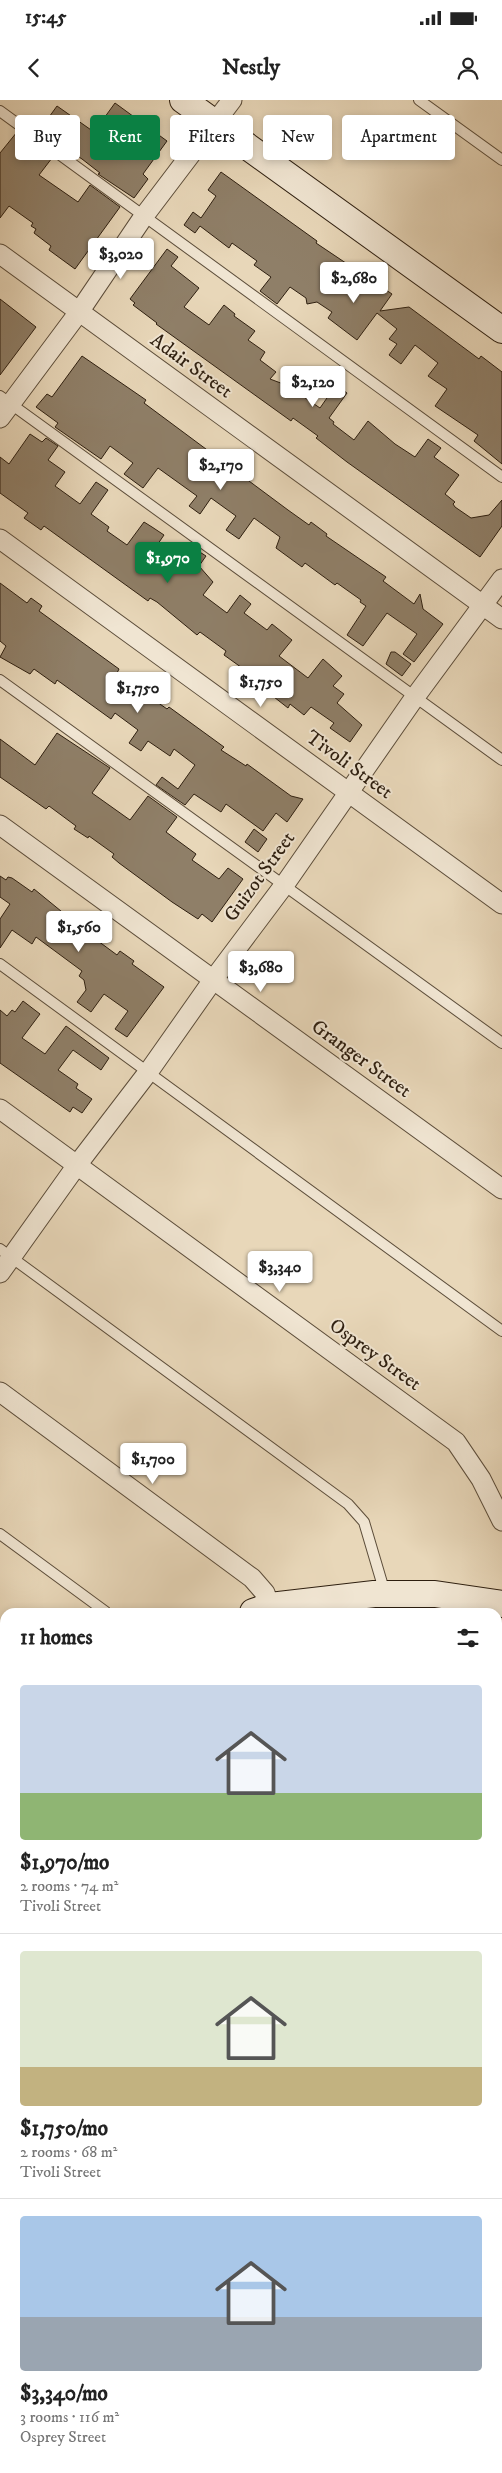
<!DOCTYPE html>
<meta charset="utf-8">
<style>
body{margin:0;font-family:"IM FELL DW Pica",serif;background:#f2f2f2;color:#222;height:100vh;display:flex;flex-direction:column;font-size:19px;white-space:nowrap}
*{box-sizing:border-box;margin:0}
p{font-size:16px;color:#767676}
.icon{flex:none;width:28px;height:28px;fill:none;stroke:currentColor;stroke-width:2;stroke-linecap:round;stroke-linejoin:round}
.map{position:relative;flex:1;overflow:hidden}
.sheet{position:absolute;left:0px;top:1508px;width:502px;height:866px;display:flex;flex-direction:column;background:#fff;border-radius:15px 15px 0 0;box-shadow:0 2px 8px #0003}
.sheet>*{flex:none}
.hud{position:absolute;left:15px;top:15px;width:472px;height:45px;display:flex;gap:10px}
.price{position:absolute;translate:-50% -42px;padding:0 11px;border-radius:5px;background:#fff;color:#222;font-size:16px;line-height:32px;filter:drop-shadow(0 1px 2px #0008)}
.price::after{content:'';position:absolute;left:50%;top:30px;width:15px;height:11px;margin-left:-8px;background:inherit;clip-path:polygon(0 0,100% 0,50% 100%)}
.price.on{background:#0b8043;color:#fff}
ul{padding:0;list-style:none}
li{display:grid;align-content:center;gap:10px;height:265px;padding:0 20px}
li+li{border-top:1px solid #e0e0e0}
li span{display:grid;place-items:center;height:155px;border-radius:5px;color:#555}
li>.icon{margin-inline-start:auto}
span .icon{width:90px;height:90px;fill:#fffc;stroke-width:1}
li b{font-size:21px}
h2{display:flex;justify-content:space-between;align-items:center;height:60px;padding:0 20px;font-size:21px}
.chip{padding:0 18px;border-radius:5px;background:#fff;box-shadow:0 2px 8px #0003;font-size:18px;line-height:45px}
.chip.on{background:#0b8043;color:#fff}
.status{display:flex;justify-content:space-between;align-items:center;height:35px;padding:0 25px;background:#fff;direction:ltr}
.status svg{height:14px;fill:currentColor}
header{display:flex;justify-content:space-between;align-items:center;height:65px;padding:0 20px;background:#fff;font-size:22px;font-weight:700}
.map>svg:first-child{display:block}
.building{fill:#8f7f68;stroke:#2e1f10}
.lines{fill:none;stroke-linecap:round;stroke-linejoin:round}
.lane-casing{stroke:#5c4d3a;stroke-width:12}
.street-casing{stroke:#5c4d3a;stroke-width:21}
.secondary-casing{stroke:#2e1f10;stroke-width:28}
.lane{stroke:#f0e5d2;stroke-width:10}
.street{stroke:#f0e5d2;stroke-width:19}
.secondary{stroke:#f0e5d2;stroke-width:26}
.labels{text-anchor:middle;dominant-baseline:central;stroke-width:4;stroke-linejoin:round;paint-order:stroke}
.street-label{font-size:20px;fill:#2e1f10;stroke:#f0e5d2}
</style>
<div class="status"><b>15:45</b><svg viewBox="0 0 49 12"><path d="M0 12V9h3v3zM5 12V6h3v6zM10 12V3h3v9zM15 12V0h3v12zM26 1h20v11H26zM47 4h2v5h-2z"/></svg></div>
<header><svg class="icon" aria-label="back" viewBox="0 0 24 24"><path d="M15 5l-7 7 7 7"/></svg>Nestly<svg class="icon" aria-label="person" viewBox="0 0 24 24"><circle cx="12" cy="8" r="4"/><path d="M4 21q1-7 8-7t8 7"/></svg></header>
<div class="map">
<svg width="502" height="2373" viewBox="0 0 502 2373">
<rect width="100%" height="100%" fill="#e8d7b9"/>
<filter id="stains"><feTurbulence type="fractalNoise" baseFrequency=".004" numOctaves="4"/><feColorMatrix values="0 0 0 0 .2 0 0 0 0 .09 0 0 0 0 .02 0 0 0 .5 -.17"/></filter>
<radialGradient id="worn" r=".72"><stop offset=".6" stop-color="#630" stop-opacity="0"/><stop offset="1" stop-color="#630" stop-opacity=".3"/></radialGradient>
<g class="building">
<path d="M115 3 167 41 143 74 148 79 134 98 98 74 100 73 82 59 39 31 57 6 94 32Z"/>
<path d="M17 32 52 58 39 75 78 102 90 85 120 107 75 169 49 150 51 146 34 133 36 129 31 126 33 123 9 106 0 118V53Z"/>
<path d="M221 72 317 141 316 143 392 194 380 211 409 207 479 259 481 256 502 272V364L474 341 478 335 435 306 447 289 428 276 438 263 415 245 401 264 389 255 397 244 389 239 397 229 377 213 357 240 328 218 332 212 317 202 307 204 306 198 290 187 277 204 260 191 271 177 254 165 257 161 232 143 229 148 200 126 195 133 184 125 193 112 201 118 216 96 208 90Z"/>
<path d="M167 149 178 157 171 166 199 188 184 207 209 225 224 205 235 214 234 216 255 231 248 240 265 252 260 260 276 272 270 279 286 285 320 308 336 285 347 293 329 318 334 322 333 324 354 340 368 321 395 344 415 357 428 339 441 348 434 357 459 375 445 394 455 402 453 404 455 407 471 418 489 415 502 400V426L480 457 347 362 316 338 318 336 293 318 291 321 156 224 157 223 133 205 135 203 130 199Z"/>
<path d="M0 199 36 227 0 275Z"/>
<path d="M82 256 146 300 144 303 288 410 309 425 311 422 327 434 326 436 386 477 383 481 414 504 420 494 423 509 443 524 414 562 403 554 417 534 387 513 363 546 347 535 366 506 360 502 361 500 337 483 335 485 305 463 302 467 276 448 280 437 254 418 239 439 226 430 236 416 211 398 200 414 189 406 197 396 158 368 143 388 124 374 133 363 110 346 101 359 55 327 58 323 36 307 47 294 52 297Z"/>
<path d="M30 334 42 342 46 338 58 346 48 360 65 372 55 386 80 404 96 382 108 390 91 414 109 427 107 431 127 445 144 422 152 427 164 435 151 454 178 473 195 449 206 456 199 466 213 482 203 495 227 513 240 495 251 504 244 513 267 530 272 524 292 540 279 556 308 578 323 559 342 576 333 586 344 594 337 603 362 625 350 642 330 628 334 623 311 607 304 615 290 604 288 608 274 597 277 593 224 555 226 551 200 532 197 535 157 502 150 498 148 501 44 426 41 430 24 418 28 413 0 393V357L9 364Z"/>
<path d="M0 483 27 503 31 498 42 506 39 511 119 569 117 573 143 592 167 609 169 607 224 647 221 650 246 666 247 664 291 696 303 699 287 722 276 713 263 731 226 704 221 712 194 694 185 705 156 685 162 677 178 689 195 665 174 649 170 656 148 641 141 651 129 643 138 630 115 613 111 619 57 580 55 584 34 569 30 574 0 557 6 546 0 541Z"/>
<path d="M391 552H395L411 564 402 576 386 564Z"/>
<path d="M57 633 110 668 92 693 130 720 148 696 177 717 166 732 196 754 192 760 219 779 228 768 243 779 212 822 202 814 198 819 172 802 119 763 112 757 114 754 89 736 88 738 74 729 76 726 49 706 46 709 0 677V639L35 665Z"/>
<path d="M254 729 267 739 258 752 245 742Z"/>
<path d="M0 776 6 780 8 777 12 778 32 792 34 789 94 838 117 855 120 851 134 861 132 864 164 887 127 937 115 929 128 911 104 894 91 912 77 902 86 890 84 880 79 876 82 871 36 837 32 844 12 830 0 848V819L10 804 0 797Z"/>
<path d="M23 901 40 914 22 938 45 954 66 926 109 958 101 970 73 950 58 970 78 984 76 988 92 999 82 1013 73 1007 70 1012 0 963V910L7 916 12 910 15 912Z"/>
</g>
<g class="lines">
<g class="lane-casing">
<g id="lane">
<path d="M419 0 502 60"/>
<path d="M0 11 502 377"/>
<path d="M0 296 502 660"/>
<path d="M0 580 502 943"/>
<path d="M0 864 502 1231"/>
<path d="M0 1149 348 1404 364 1422 385 1493"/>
<path d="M0 1434 106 1512"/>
</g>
</g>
<g class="street-casing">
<g id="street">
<path d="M0 154 502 519"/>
<path d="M0 318 79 212 144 116 232 0"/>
<path d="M0 439 502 804"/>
<path d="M0 725 502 1089"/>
<path d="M0 1009 456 1342 481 1379 502 1421"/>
<path d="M0 1173 77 1065 149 971 213 880 285 784 415 597 502 479"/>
<path d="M0 1292 252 1478 265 1493 270 1506"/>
<path d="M0 1581 5 1584"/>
<path d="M498 1660H502"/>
<path d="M498 1798H502"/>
<path d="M0 2146 5 2145"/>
<path d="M498 2149H502"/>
<path d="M0 2295 5 2297"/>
<path d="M319 2369 338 2373"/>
</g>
</g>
<g class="secondary-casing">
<g id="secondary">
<path d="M183 0 502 230"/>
<path d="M253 1512 270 1506 374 1494H435L502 1504"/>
<path d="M0 1646 5 1642"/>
</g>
</g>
<use href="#lane" class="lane"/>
<use href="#street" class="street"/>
<use href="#secondary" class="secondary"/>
</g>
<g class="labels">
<g class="street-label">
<text transform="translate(191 266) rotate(36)">Adair Street</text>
<text transform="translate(349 665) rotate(36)">Tivoli Street</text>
<text transform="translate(260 777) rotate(-54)">Guizot Street</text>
<text transform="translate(361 959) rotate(36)">Granger Street</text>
<text transform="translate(375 1255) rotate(36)">Osprey Street</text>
</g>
</g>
<rect width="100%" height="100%" filter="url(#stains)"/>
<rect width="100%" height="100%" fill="url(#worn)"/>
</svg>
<b class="price" style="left:121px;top:180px">$3,020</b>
<b class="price" style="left:354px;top:204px">$2,680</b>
<b class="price" style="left:313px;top:308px">$2,120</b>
<b class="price" style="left:221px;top:391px">$2,170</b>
<b class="price on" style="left:168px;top:484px">$1,970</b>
<b class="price" style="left:261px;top:608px">$1,750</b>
<b class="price" style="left:138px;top:614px">$1,750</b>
<b class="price" style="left:79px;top:853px">$1,560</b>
<b class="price" style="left:261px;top:893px">$3,680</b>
<b class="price" style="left:280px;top:1193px">$3,340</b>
<b class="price" style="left:153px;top:1385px">$1,700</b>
<div class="hud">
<a class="chip">Buy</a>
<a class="chip on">Rent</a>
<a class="chip">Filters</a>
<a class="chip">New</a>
<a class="chip">Apartment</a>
</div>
<section class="sheet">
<h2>11 homes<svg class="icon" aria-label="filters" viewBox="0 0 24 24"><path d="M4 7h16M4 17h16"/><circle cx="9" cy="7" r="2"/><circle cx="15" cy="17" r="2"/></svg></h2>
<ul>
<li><span style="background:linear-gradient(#c9d6e8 70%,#8fb573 0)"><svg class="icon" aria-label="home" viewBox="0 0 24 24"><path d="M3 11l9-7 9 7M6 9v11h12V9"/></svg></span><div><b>$1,970/mo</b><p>2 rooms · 74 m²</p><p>Tivoli Street</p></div></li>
<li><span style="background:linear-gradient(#dfe7d0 75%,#c2b280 0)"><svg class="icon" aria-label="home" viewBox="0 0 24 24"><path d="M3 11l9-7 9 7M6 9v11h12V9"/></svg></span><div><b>$1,750/mo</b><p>2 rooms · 68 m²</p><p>Tivoli Street</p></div></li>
<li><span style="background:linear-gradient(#a9c7e8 65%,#9aa5b1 0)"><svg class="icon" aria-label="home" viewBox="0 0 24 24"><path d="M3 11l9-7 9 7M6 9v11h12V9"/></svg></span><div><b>$3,340/mo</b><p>3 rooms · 116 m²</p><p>Osprey Street</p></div></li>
</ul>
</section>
</div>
